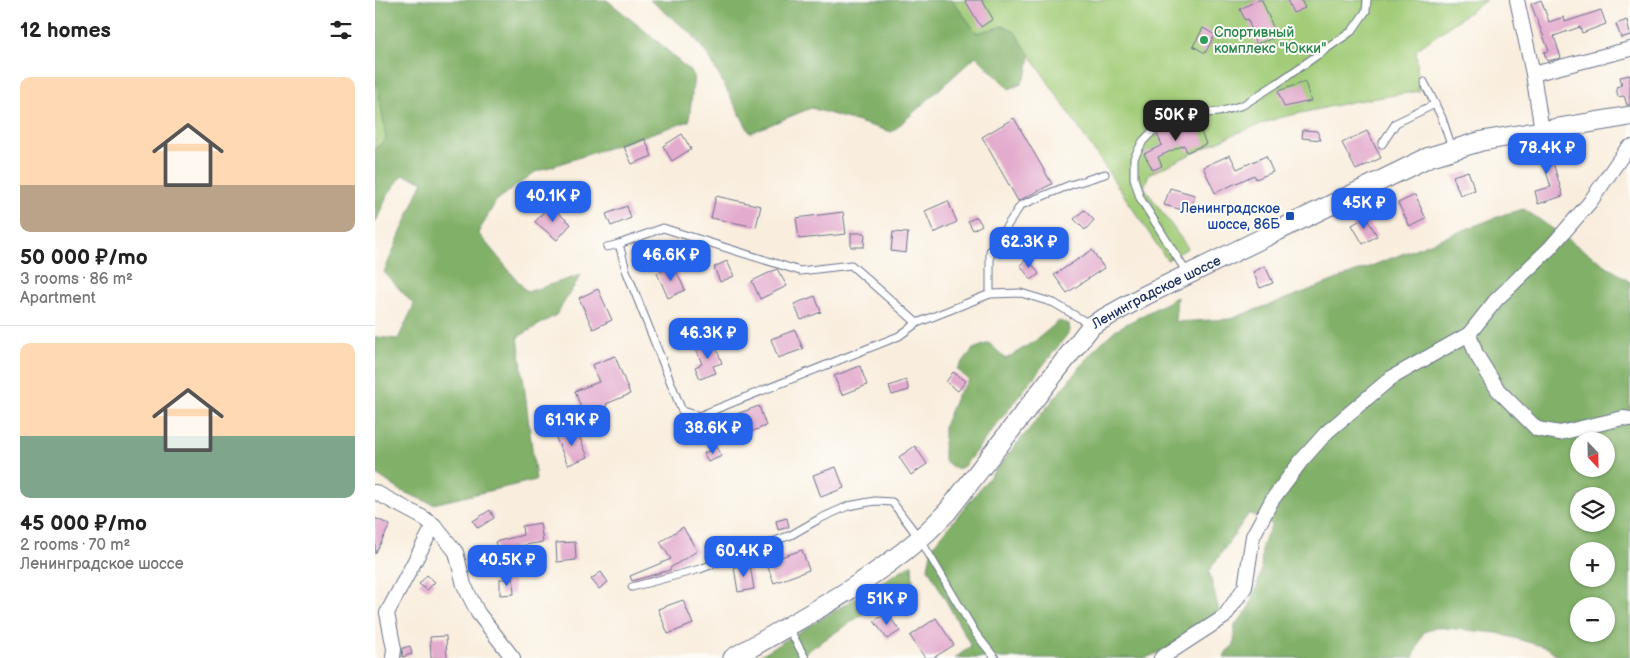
<!DOCTYPE html>
<meta charset="utf-8">
<style>
body{margin:0;font-family:"Balsamiq Sans",sans-serif;background:#f2f2f2;color:#222;height:100vh;display:flex;flex-direction:column;font-size:19px;white-space:nowrap}
*{box-sizing:border-box;margin:0}
p{font-size:16px;color:#767676}
.icon{flex:none;width:28px;height:28px;fill:none;stroke:currentColor;stroke-width:2;stroke-linecap:round;stroke-linejoin:round}
.map{position:relative;flex:1;overflow:hidden}
.drawer{display:flex;flex-direction:column;background:#fff;width:375px}
.drawer>*{flex:none}
.needle{width:32px;rotate:158deg}
.controls{position:absolute;left:1195px;top:432px;display:grid;gap:10px}
.controls a{display:grid;place-items:center;width:45px;height:45px;border-radius:50%;background:#fff;box-shadow:0 1px 4px #0004;font-size:25px}
.price{position:absolute;translate:-50% -42px;padding:0 11px;border-radius:10px;background:#2563eb;color:#fff;font-size:16px;line-height:32px;filter:drop-shadow(0 1px 2px #0008)}
.price::after{content:'';position:absolute;left:50%;top:30px;width:15px;height:11px;margin-left:-8px;background:inherit;clip-path:polygon(0 0,100% 0,50% 100%)}
.price.selected{background:#222;color:#fff}
ul{padding:0;list-style:none}
li{display:grid;align-content:center;gap:10px;height:265px;padding:0 20px}
li+li{border-top:1px solid #e0e0e0}
li span{display:grid;place-items:center;height:155px;border-radius:10px;color:#555}
li>.icon{margin-inline-start:auto}
span .icon{width:90px;height:90px;fill:#fffc;stroke-width:1}
li b{font-size:21px}
h2{display:flex;justify-content:space-between;align-items:center;height:60px;padding:0 20px;font-size:21px}
main{display:flex;flex:1;min-height:0}
.map>svg:first-child{display:block}
.green{fill:#a2cc78;stroke:#5e7e6b}
.forest{fill:#81b068;stroke:#4e7063;fill-rule:evenodd}
.building{fill:#e3acce}
.lines{fill:none;stroke-linecap:round;stroke-linejoin:round}
.lane-casing{stroke:#69728b;stroke-width:9}
.street-casing{stroke:#69728b;stroke-width:16}
.secondary-casing{stroke:#69728b;stroke-width:21}
.lane{stroke:#fff;stroke-width:7}
.street{stroke:#fff;stroke-width:14}
.secondary{stroke:#fff;stroke-width:19}
.leisure-dot{fill:#2e9e5b;stroke:#fdfcf7;stroke-width:2}
.transit-dot{fill:#1a4fb4;stroke:#fdfcf7;stroke-width:2}
.labels{text-anchor:middle;dominant-baseline:central;stroke-width:4;stroke-linejoin:round;paint-order:stroke}
.leisure-label{font-size:14px;fill:#27864d;stroke:#fdfcf7;text-anchor:start}
.transit-label{font-size:14px;fill:#164399;stroke:#fdfcf7;text-anchor:end}
.street-label{font-size:14px;fill:#1b2f5e;stroke:#fdfcf7}
</style>
<main>
<section class="drawer">
<h2>12 homes<svg class="icon" aria-label="filters" viewBox="0 0 24 24"><path d="M4 7h16M4 17h16"/><circle cx="9" cy="7" r="2"/><circle cx="15" cy="17" r="2"/></svg></h2>
<ul>
<li><span style="background:linear-gradient(#ffd9b3 70%,#b9a48a 0)"><svg class="icon" aria-label="home" viewBox="0 0 24 24"><path d="M3 11l9-7 9 7M6 9v11h12V9"/></svg></span><div><b>50 000 ₽/mo</b><p>3 rooms · 86 m²</p><p>Apartment</p></div></li>
<li><span style="background:linear-gradient(#ffd9b3 60%,#7fa58c 0)"><svg class="icon" aria-label="home" viewBox="0 0 24 24"><path d="M3 11l9-7 9 7M6 9v11h12V9"/></svg></span><div><b>45 000 ₽/mo</b><p>2 rooms · 70 m²</p><p>Ленинградское шоссе</p></div></li>
</ul>
</section>
<div class="map">
<svg width="1255" height="658" viewBox="0 0 1255 658">
<rect width="100%" height="100%" fill="#fdfcf7"/>
<filter id="ink" filterUnits="userSpaceOnUse"><feTurbulence type="fractalNoise" baseFrequency=".02" numOctaves="2"/><feDisplacementMap in="SourceGraphic" scale="10" xChannelSelector="R" yChannelSelector="G"/><feConvolveMatrix kernelMatrix="1 2 1 2 8 2 1 2 1" color-interpolation-filters="sRGB"/></filter>
<filter id="wash" filterUnits="userSpaceOnUse"><feTurbulence type="fractalNoise" baseFrequency=".0096" numOctaves="4" result="noise"/><feDisplacementMap in="SourceGraphic" scale="20" xChannelSelector="R" yChannelSelector="G"/><feGaussianBlur stdDeviation="1.12" result="paint"/><feColorMatrix in="noise" values="0 0 0 0 0 0 0 0 0 0 0 0 0 0 0 0 0 1.4 0 .05"/><feComposite in="paint" operator="in"/></filter>
<g filter="url(#wash)">
<rect width="100%" height="100%" fill="#f9eede"/>
<g class="green">
<path d="M577 0H1111L1041 50 1044 91 976 102 903 118 857 135 774 174 769 187 813 248 792 260 639 31 629 26 602 33Z"/>
<path d="M0 81 3 86 11 139 0 149Z"/>
</g>
<g class="forest">
<path d="M0 0H232L281 40 319 75 314 121 160 172 121 201 103 233 152 292 206 275 181 315 143 337 161 480 58 504 26 491 0 473V337L23 339 39 305 9 272 48 181 28 175 13 194 0 224V149L11 139 3 86 0 81Z"/>
<path d="M275 0H577L602 33 629 26 639 31 655 55 652 73 646 84 634 89 601 56 517 132 436 108 375 133 334 57 317 34Z"/>
<path d="M1149 209 1255 282V658H1185L1173 648 1122 633 1060 627 1048 633 1038 658H849L851 652 859 645 860 625 873 610 881 589 886 572 887 545 897 524 874 513 834 571 844 611 798 646 771 658H580L596 646 553 568 557 547 720 349 740 330 802 297 800 322 855 319 924 294 1130 214ZM1204 441H1231V469H1204ZM1204 496H1231V524H1204ZM1204 551H1231V579H1204ZM1204 606H1231V634H1204Z"/>
<path d="M684 321 694 324 695 331 589 466 583 469 579 468 569 460V426L582 395 594 380 582 369 598 349 614 343 631 359 660 341Z"/>
<path d="M537 564 538 581 422 658H381Z"/>
</g>
<g id="blocks">
<g class="building">
<path d="M590 0H607L618 19 606 27Z"/>
<path d="M883 0H887L902 37 881 44 873 19 870 20 865 9Z"/>
<path d="M912 0H926L930 8 918 13Z"/>
<path d="M1166 0 1174 22 1189 17 1190 22 1226 10 1231 24 1207 33 1205 27 1179 36 1186 58 1172 61 1169 52 1174 51 1156 4Z"/>
<path d="M1252 20 1255 35 1246 38 1241 24Z"/>
<path d="M828 28 840 35 830 53 818 46Z"/>
<path d="M1255 75V105H1252L1249 96 1243 97 1241 87 1247 85 1245 77Z"/>
<path d="M930 82 936 101 909 107 903 91Z"/>
<path d="M639 118 677 184 643 201 607 137Z"/>
<path d="M821 120 831 144 812 152 809 145 787 155 783 157 787 166 778 170 769 154 787 145 782 134 800 126 801 129Z"/>
<path d="M928 130 942 131 946 140 927 138Z"/>
<path d="M992 131 1006 158 981 170 967 143Z"/>
<path d="M307 134 316 149 297 161 288 146Z"/>
<path d="M270 139 277 156 257 164 249 147Z"/>
<path d="M1173 146 1188 196 1163 204 1160 191 1176 187 1167 159 1155 163 1152 152Z"/>
<path d="M855 155 862 169 891 156 898 172 881 179 879 175 840 193 828 167Z"/>
<path d="M1093 171 1100 190 1085 195 1078 176Z"/>
<path d="M795 188 820 195 815 212 789 205Z"/>
<path d="M1040 195 1051 219 1035 227 1023 203Z"/>
<path d="M341 196 386 206 381 227 336 218Z"/>
<path d="M573 201 582 222 559 233 550 211Z"/>
<path d="M174 205 196 224 182 240 160 222Z"/>
<path d="M252 206 256 218 236 226 231 214Z"/>
<path d="M709 210 719 220 710 230 699 219Z"/>
<path d="M468 212 471 234 424 239 421 218Z"/>
<path d="M602 217 607 225 598 230 593 221Z"/>
<path d="M991 217 1002 236 988 244 977 225Z"/>
<path d="M518 232 533 233 531 253 516 251Z"/>
<path d="M476 233H490L489 247H476Z"/>
<path d="M717 250 729 268 692 293 679 275Z"/>
<path d="M653 258 664 274 656 280 645 265Z"/>
<path d="M352 261 359 276 345 282 339 267Z"/>
<path d="M299 266 310 290 293 298 282 273Z"/>
<path d="M890 266 898 283 885 288 878 272Z"/>
<path d="M402 269 412 286 385 299 377 281Z"/>
<path d="M223 289 237 320 218 329 204 298Z"/>
<path d="M440 296 446 312 426 320 419 304Z"/>
<path d="M420 330 428 349 403 358 396 339Z"/>
<path d="M339 342 347 363 338 366 341 373 325 379 320 367 327 364 321 349Z"/>
<path d="M240 356 255 394 231 404 232 406 208 414 200 391 224 382 217 365Z"/>
<path d="M485 366 492 385 467 395 459 376Z"/>
<path d="M578 372 591 381 583 391 571 382Z"/>
<path d="M531 380 534 390 517 395 514 386Z"/>
<path d="M384 406 391 426 364 436 356 416Z"/>
<path d="M201 429 213 457 193 465 181 438Z"/>
<path d="M540 446 552 464 536 475 524 457Z"/>
<path d="M342 447 347 456 333 462 329 453Z"/>
<path d="M461 467 469 488 446 497 438 475Z"/>
<path d="M115 510 119 518 103 528 98 521Z"/>
<path d="M0 518 15 525 0 554Z"/>
<path d="M412 518 414 527 403 530 401 521Z"/>
<path d="M165 523 168 542 139 547V549L123 553 120 542 148 535 147 526Z"/>
<path d="M308 527 322 551 295 568V570L257 581 255 576 296 559 285 542Z"/>
<path d="M200 542 201 560 182 562 181 543Z"/>
<path d="M427 550 434 570 399 583 391 562Z"/>
<path d="M375 565 379 589 363 592 359 567Z"/>
<path d="M226 572 233 582 224 589 216 579Z"/>
<path d="M52 575 60 582 52 590 44 584Z"/>
<path d="M125 579H138L139 594 125 595Z"/>
<path d="M308 600 318 624 293 634 283 609Z"/>
<path d="M512 613 525 631 512 639 499 621Z"/>
<path d="M561 618 579 645 558 658H550L535 636Z"/>
<path d="M71 636 72 658H56L55 637Z"/>
<path d="M35 646 37 654 27 657 28 648Z"/>
</g>
</g>
</g>
<g filter="url(#ink)">
<use href="#blocks" fill-opacity="0" stroke="#69728b" stroke-width="1"/>
<g class="lines">
<g class="lane-casing">
<g id="lane">
<path d="M1049 82 1067 118 1077 148"/>
<path d="M1007 144 1021 123 1060 104"/>
<path d="M244 244 251 270 307 411 324 416 524 336 542 323 615 294 646 293 679 303 716 325"/>
<path d="M232 247 244 244 288 228 425 271 476 265 542 323"/>
<path d="M812 273 765 198 759 178V158L768 141 783 126 815 114 844 112 868 105 901 84 977 31 991 11 992 0"/>
<path d="M615 294V251L646 205 695 185 730 174"/>
<path d="M257 587 325 569 416 535 444 519 473 506 500 501 517 502 545 539 601 634 620 658"/>
<path d="M413 627 430 658"/>
</g>
</g>
<g class="street-casing">
<g id="street">
<path d="M1142 0 1158 74"/>
<path d="M1167 131 1158 74 1255 49"/>
<path d="M1255 147 1251 150 1215 202 1175 248 1121 300 1094 334 1101 354 1123 390 1162 429 1185 433 1248 418 1255 419"/>
<path d="M0 492 47 517 59 525 81 552 89 585 103 613 138 658"/>
<path d="M18 658 19 649 12 613 59 525"/>
<path d="M786 658 849 617 870 587 878 536 897 500 926 461 952 432 1016 378 1094 334"/>
</g>
</g>
<g class="secondary-casing">
<g id="secondary">
<path id="s1" d="M358 658C421 621 488 587 544 539 554 531 563 521 572 512L717 325 769 296 1054 157 1107 141 1255 116"/>
</g>
</g>
<use href="#lane" class="lane"/>
<use href="#street" class="street"/>
<use href="#secondary" class="secondary"/>
</g>
</g>
<circle class="leisure-dot" cx="829" cy="40" r="5"/>
<rect class="transit-dot" x="910" y="211" width="10" height="10" rx="2.5"/>
<g class="labels">
<g class="leisure-label">
<text x="839" y="32">Спортивный<tspan x="839" dy="16">комплекс "Юкки"</tspan></text>
</g>
<g class="transit-label">
<text x="905" y="208">Ленинградское<tspan x="905" dy="16">шоссе, 86Б</tspan></text>
</g>
<g class="street-label">
<text stroke="none"><textPath href="#s1" startOffset="569">Ленинградское шоссе</textPath></text>
</g>
</g>
</svg>
<div class="controls">
<a><svg class="needle" viewBox="-14 -14 28 28"><path d="M0-13l5 13h-10z" fill="#e53935"/><path d="M0 13l5-13h-10z" fill="#767676"/></svg></a>
<a><svg class="icon" aria-label="layers" viewBox="0 0 24 24"><path d="M12 4l9 5-9 5-9-5zM3 14l9 5 9-5"/></svg></a>
<a>+</a>
<a>−</a>
</div>
<b class="price selected" style="left:801px;top:142px">50K ₽</b>
<b class="price" style="left:1172px;top:175px">78.4K ₽</b>
<b class="price" style="left:178px;top:223px">40.1K ₽</b>
<b class="price" style="left:989px;top:230px">45K ₽</b>
<b class="price" style="left:654px;top:269px">62.3K ₽</b>
<b class="price" style="left:296px;top:282px">46.6K ₽</b>
<b class="price" style="left:333px;top:360px">46.3K ₽</b>
<b class="price" style="left:197px;top:447px">61.9K ₽</b>
<b class="price" style="left:338px;top:455px">38.6K ₽</b>
<b class="price" style="left:369px;top:578px">60.4K ₽</b>
<b class="price" style="left:132px;top:587px">40.5K ₽</b>
<b class="price" style="left:512px;top:626px">51K ₽</b>
</div>
</main>
